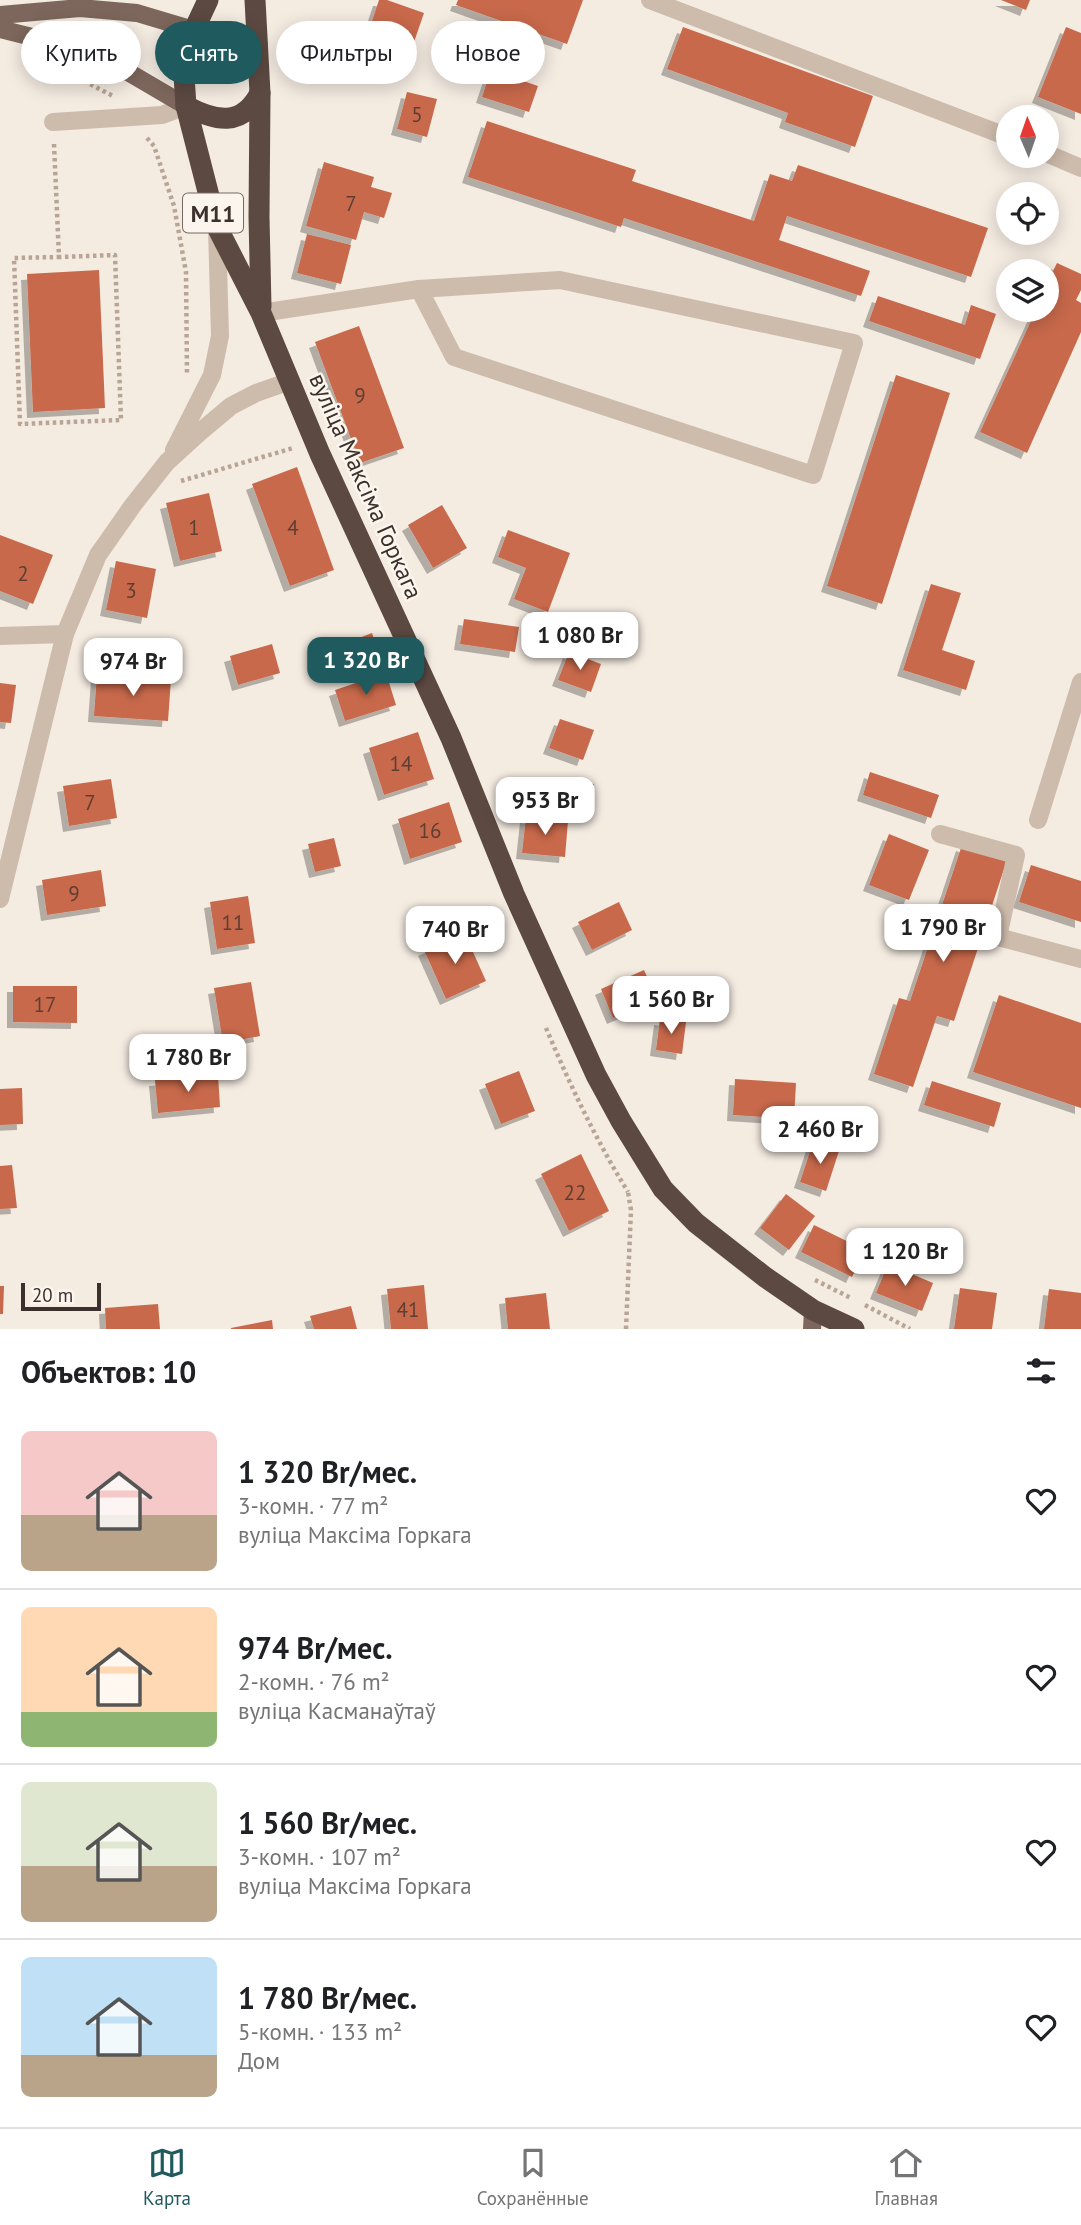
<!DOCTYPE html>
<html lang="ru">
<meta charset="utf-8">
<style>
body{margin:0;font-family:"PT Sans",sans-serif;background:#f2f2f2;color:#202124;height:100vh;display:flex;flex-direction:column;font-size:26px;white-space:nowrap}
*{box-sizing:border-box;margin:0}
p{font-size:23px;color:#757577}
.icon{flex:none;width:38px;height:38px;fill:none;stroke:currentColor;stroke-width:2;stroke-linecap:round;stroke-linejoin:round}
.map{position:relative;height:1329px;overflow:hidden}
.side{display:flex;flex-direction:column;background:#fff;flex:1}
.side>*{flex:none}
.top-card{position:absolute;left:21px;top:21px;width:700px;height:63px;display:flex;gap:14px}
.needle{width:46px;rotate:358deg}
.tools{position:absolute;left:996px;top:105px;display:grid;gap:14px}
.tools a{display:grid;place-items:center;width:63px;height:63px;border-radius:50%;background:#fff;box-shadow:0 4px 18px #0003;font-size:35px}
.scale{position:absolute;left:21px;bottom:18px;width:80px;box-sizing:border-box;padding-left:7px;border:4px solid #3b302b;border-top:0;font-size:19px;line-height:24px;white-space:nowrap;color:#3b302b;-webkit-text-stroke:5px #fbf5ee;paint-order:stroke}
.price{position:absolute;translate:-50% -60px;padding:0 16px;border-radius:14px;background:#fff;color:#222;font-size:23px;line-height:46px;filter:drop-shadow(0 2px 4px #0008)}
.price::after{content:'';position:absolute;left:50%;top:42px;width:21px;height:16px;margin-left:-10px;background:inherit;clip-path:polygon(0 0,100% 0,50% 100%)}
.price.active{background:#1f5a5e;color:#fff}
ul{padding:0;list-style:none}
li{display:flex;align-items:center;gap:21px;height:175px;padding:0 21px}
li+li{border-top:2px solid #e0e0e0}
li span{display:grid;place-items:center;flex:none;width:196px;height:140px;border-radius:10px;color:#555}
li>.icon{margin-inline-start:auto}
span .icon{width:84px;height:84px;fill:#fffc;stroke-width:1}
li b{font-size:30px}
h2{display:flex;justify-content:space-between;align-items:center;height:84px;padding:0 21px;font-size:30px}
.tag{padding:0 24px;border-radius:32px;background:#fff;box-shadow:0 4px 18px #0003;font-size:24px;line-height:63px}
.tag.active{background:#1f5a5e;color:#fff}
.tabs{display:flex;justify-content:space-around;align-items:center;height:98px;border-top:2px solid #e0e0e0;background:#fff;font-size:19px;color:#757577}
.tabs a{display:grid;justify-items:center;gap:4px}
.tabs .active{color:#1f5a5e}
.map>svg:first-child{display:block}
.building{fill:#c8694b;filter:url(#shadow)}
.lines{fill:none;stroke-linecap:round;stroke-linejoin:round}
.path{stroke:#b9a596;stroke-width:4.5;stroke-dasharray:3.5 3.5;stroke-linecap:butt}
.minor{stroke:#cdbbac;stroke-width:18}
.major{stroke:#7d675c;stroke-width:18}
.highway{stroke:#5c4a42;stroke-width:21}
.labels{text-anchor:middle;dominant-baseline:central;stroke-width:5;stroke-linejoin:round;paint-order:stroke}
.number-label{font-size:21px;fill:#5e3e33}
.shield{fill:#fbf5ee;stroke:#756b66;stroke-width:2}
.shield-label{font-size:23px;font-weight:bold;fill:#3b302b}
.street-label{font-size:24px;fill:#3b302b;stroke:#fbf5ee}
</style>
<div class="map">
<svg width="1081" height="1329" viewBox="0 0 1081 1329">
<defs>
<filter id="shadow"><feDropShadow dx="-6" dy="6" stdDeviation="0" flood-color="#0004"/></filter>
</defs>
<rect width="100%" height="100%" fill="#f4ebe1"/>
<g class="building">
<path d="M379 0H387L424 13 414 42 370 27Z"/>
<path d="M458 0H583L567 44 456 5Z"/>
<path d="M1001 0H1030L1026 10Z"/>
<path d="M683 27 873 96 855 147 785 122 788 113 667 69Z"/>
<path d="M1066 27 1081 33V114L1038 97Z"/>
<path d="M491 70 538 86 529 112 482 97Z"/>
<path d="M407 92 437 99 427 137 397 129Z"/>
<path d="M487 121 636 170 632 181 754 221 770 174 792 181 798 165 988 228 971 277 787 216 779 240 870 271 861 296 624 218 621 227 468 177Z"/>
<path d="M324 162 374 177 371 187 392 193 384 218 364 212 356 240 306 226Z"/>
<path d="M307 234 351 245 341 284 297 273Z"/>
<path d="M1057 263 1081 274V290L1076 300 1081 303V332L1027 453 980 432 1036 310H1046V285Z"/>
<path d="M99 270 105 408 33 412 27 274Z"/>
<path d="M878 296 965 325 971 305 996 314 980 359 869 321Z"/>
<path d="M359 326 404 448 360 463 315 342Z"/>
<path d="M896 375 950 393 882 604 827 586Z"/>
<path d="M297 467 334 570 290 586 252 484Z"/>
<path d="M209 493 222 551 180 561 166 503Z"/>
<path d="M442 505 467 548 433 568 408 525Z"/>
<path d="M508 530 570 553 548 612 514 599 526 568 498 557Z"/>
<path d="M0 535 53 555 33 604 0 591Z"/>
<path d="M116 561 156 569 147 618 106 610Z"/>
<path d="M931 584 961 593 942 650 975 661 966 690 903 670Z"/>
<path d="M464 619 519 627 515 652 460 644Z"/>
<path d="M372 633 383 664 350 676 338 646Z"/>
<path d="M272 644 280 673 238 685 230 656Z"/>
<path d="M569 652 601 664 591 692 558 680Z"/>
<path d="M386 673 396 705 345 721 335 690Z"/>
<path d="M97 674 171 679 168 721 94 716Z"/>
<path d="M0 683 16 685 11 723 0 722Z"/>
<path d="M560 719 594 730 583 760 549 748Z"/>
<path d="M418 732 434 779 384 795 369 748Z"/>
<path d="M870 772 939 795 931 818 863 795Z"/>
<path d="M549 777 594 784 588 817 544 809Z"/>
<path d="M111 779 117 818 69 826 63 786Z"/>
<path d="M449 802 462 842 410 859 398 819Z"/>
<path d="M526 817 568 821 565 857 522 853Z"/>
<path d="M889 834 929 850 909 900 869 885Z"/>
<path d="M334 838 341 866 315 872 308 844Z"/>
<path d="M962 845 1007 860 954 1021 937 1016 913 1087 874 1074 899 998 910 1001Z"/>
<path d="M1031 865 1081 881V922L1019 902Z"/>
<path d="M101 870 106 906 47 915 42 880Z"/>
<path d="M248 896 255 943 217 949 210 902Z"/>
<path d="M619 902 632 930 592 950 578 922Z"/>
<path d="M464 932 486 981 446 999 424 950Z"/>
<path d="M644 970 657 999 613 1018 601 989Z"/>
<path d="M251 982 260 1036 223 1043 214 988Z"/>
<path d="M13 986H77V1023L13 1022Z"/>
<path d="M999 995 1081 1023V1108L973 1072Z"/>
<path d="M660 1019 686 1022 682 1054 656 1050Z"/>
<path d="M519 1071 535 1111 501 1124 485 1084Z"/>
<path d="M218 1075 220 1107 158 1113 155 1080Z"/>
<path d="M735 1079 796 1083 794 1119 733 1115Z"/>
<path d="M932 1081 1001 1103 994 1127 924 1105Z"/>
<path d="M22 1088 23 1124 0 1125V1089Z"/>
<path d="M813 1142 839 1151 826 1191 800 1182Z"/>
<path d="M581 1154 609 1211 569 1231 541 1174Z"/>
<path d="M12 1165 17 1208 0 1209V1166Z"/>
<path d="M786 1194 815 1216 789 1250 760 1228Z"/>
<path d="M814 1225 865 1250 852 1277 801 1252Z"/>
<path d="M888 1264 933 1283 922 1311 876 1293Z"/>
<path d="M424 1285 428 1329H391L387 1289Z"/>
<path d="M0 1286H4L3 1314H0Z"/>
<path d="M960 1288 997 1293 992 1329H954Z"/>
<path d="M1049 1289 1081 1293V1329H1044Z"/>
<path d="M546 1293 550 1329H508L505 1298Z"/>
<path d="M158 1304 160 1329H106L105 1308Z"/>
<path d="M351 1306 357 1329H314L310 1316Z"/>
<path d="M272 1320 273 1329H231V1328Z"/>
</g>
<g class="lines">
<g class="path">
<path d="M84 81 113 96"/>
<path d="M147 138 154 146 174 206 186 272 187 375"/>
<path d="M54 144 59 257 14 258 20 424 121 420 115 255 59 257"/>
<path d="M181 481 293 448"/>
<path d="M546 1028C570 1085 596 1140 628 1192"/>
<path d="M815 1280 851 1298"/>
<path d="M865 1305 910 1329"/>
<path d="M626 1329 631 1210 628 1192 630 1191"/>
</g>
<g class="minor">
<path d="M650 0 1008 137"/>
<path d="M53 122 162 115 186 106"/>
<path d="M1046 153 1081 168"/>
<path d="M261 313 419 289 560 280 854 343 813 475 454 357 419 289"/>
<path d="M174 450 212 375 220 336 217 229"/>
<path d="M0 636 65 634"/>
<path d="M1038 820 1081 682"/>
<path d="M940 834 1016 855 998 937 1081 959"/>
<path d="M0 899 65 634 98 555 133 505 167 462 200 432 231 406 256 393 290 381"/>
</g>
<g class="major">
<path d="M0 15 80 8 137 13 194 30"/>
<path d="M0 29 44 40 128 72 186 106"/>
<path d="M812 1329 813 1310"/>
</g>
<g class="highway">
<path d="M208 0 194 30 184 76 186 106 217 227 261 313 320 454 451 738 514 894 596 1075 621 1121 663 1189 696 1223 765 1277 813 1310 854 1329"/>
<path d="M255 0 260 93 259 217 261 307"/>
<path d="M194 30 257 44"/>
<path d="M186 106C215 121 242 128 260 93"/>
</g>
</g>
<g class="labels">
<g class="number-label">
<text x="417" y="114">5</text>
<text x="351" y="203">7</text>
<text x="360" y="395">9</text>
<text x="194" y="527">1</text>
<text x="293" y="527">4</text>
<text x="23" y="573">2</text>
<text x="131" y="590">3</text>
<text x="401" y="763">14</text>
<text x="90" y="802">7</text>
<text x="430" y="830">16</text>
<text x="74" y="893">9</text>
<text x="233" y="922">11</text>
<text x="45" y="1004">17</text>
<text x="575" y="1192">22</text>
<text x="408" y="1309">41</text>
</g>
<rect class="shield" x="183" y="193.5" width="60" height="39" rx="5"/>
<g class="shield-label">
<text x="213" y="213">М11</text>
</g>
<g class="street-label">
<text transform="translate(366 486) rotate(66)">вуліца Максіма Горкага</text>
</g>
</g>
</svg>
<div class="tools">
<a><svg class="needle" viewBox="-14 -14 28 28"><path d="M0-13l5 13h-10z" fill="#e53935"/><path d="M0 13l5-13h-10z" fill="#757577"/></svg></a>
<a><svg class="icon" aria-label="locate" viewBox="0 0 24 24"><circle cx="12" cy="12" r="6"/><path d="M12 2v4M12 18v4M2 12h4M18 12h4"/></svg></a>
<a><svg class="icon" aria-label="layers" viewBox="0 0 24 24"><path d="M12 4l9 5-9 5-9-5zM3 14l9 5 9-5"/></svg></a>
</div>
<div class="scale">20 m</div>
<b class="price" style="left:580px;top:672px">1 080 Br</b>
<b class="price active" style="left:366px;top:697px">1 320 Br</b>
<b class="price" style="left:133px;top:698px">974 Br</b>
<b class="price" style="left:545px;top:837px">953 Br</b>
<b class="price" style="left:943px;top:964px">1 790 Br</b>
<b class="price" style="left:455px;top:966px">740 Br</b>
<b class="price" style="left:671px;top:1036px">1 560 Br</b>
<b class="price" style="left:188px;top:1094px">1 780 Br</b>
<b class="price" style="left:820px;top:1166px">2 460 Br</b>
<b class="price" style="left:905px;top:1288px">1 120 Br</b>
<div class="top-card">
<a class="tag">Купить</a>
<a class="tag active">Снять</a>
<a class="tag">Фильтры</a>
<a class="tag">Новое</a>
</div>
</div>
<section class="side">
<h2>Объектов: 10<svg class="icon" aria-label="filters" viewBox="0 0 24 24"><path d="M4 7h16M4 17h16"/><circle cx="9" cy="7" r="2"/><circle cx="15" cy="17" r="2"/></svg></h2>
<ul>
<li><span style="background:linear-gradient(#f6c9c9 60%,#b9a48a 0)"><svg class="icon" aria-label="home" viewBox="0 0 24 24"><path d="M3 11l9-7 9 7M6 9v11h12V9"/></svg></span><div><b>1 320 Br/мес.</b><p>3-комн. · 77 m²</p><p>вуліца Максіма Горкага</p></div><svg class="icon" aria-label="heart" viewBox="0 0 24 24"><path d="M12 20l-8-8c-3-5 5-10 8-4 3-6 11-1 8 4z"/></svg></li>
<li><span style="background:linear-gradient(#ffd9b3 75%,#8fb573 0)"><svg class="icon" aria-label="home" viewBox="0 0 24 24"><path d="M3 11l9-7 9 7M6 9v11h12V9"/></svg></span><div><b>974 Br/мес.</b><p>2-комн. · 76 m²</p><p>вуліца Касманаўтаў</p></div><svg class="icon" aria-label="heart" viewBox="0 0 24 24"><path d="M12 20l-8-8c-3-5 5-10 8-4 3-6 11-1 8 4z"/></svg></li>
<li><span style="background:linear-gradient(#dfe7d0 60%,#b9a48a 0)"><svg class="icon" aria-label="home" viewBox="0 0 24 24"><path d="M3 11l9-7 9 7M6 9v11h12V9"/></svg></span><div><b>1 560 Br/мес.</b><p>3-комн. · 107 m²</p><p>вуліца Максіма Горкага</p></div><svg class="icon" aria-label="heart" viewBox="0 0 24 24"><path d="M12 20l-8-8c-3-5 5-10 8-4 3-6 11-1 8 4z"/></svg></li>
<li><span style="background:linear-gradient(#bfe0f5 70%,#b9a48a 0)"><svg class="icon" aria-label="home" viewBox="0 0 24 24"><path d="M3 11l9-7 9 7M6 9v11h12V9"/></svg></span><div><b>1 780 Br/мес.</b><p>5-комн. · 133 m²</p><p>Дом</p></div><svg class="icon" aria-label="heart" viewBox="0 0 24 24"><path d="M12 20l-8-8c-3-5 5-10 8-4 3-6 11-1 8 4z"/></svg></li>
</ul>
</section>
<nav class="tabs">
<a class="active"><svg class="icon" aria-label="map" viewBox="0 0 24 24"><path d="M3 6l6-2 6 2 6-2v14l-6 2-6-2-6 2zM9 4v14M15 6v14"/></svg>Карта</a>
<a><svg class="icon" aria-label="saved" viewBox="0 0 24 24"><path d="M7 4h10v16l-5-4-5 4z"/></svg>Сохранённые</a>
<a><svg class="icon" aria-label="home" viewBox="0 0 24 24"><path d="M3 11l9-7 9 7M6 9v11h12V9"/></svg>Главная</a>
</nav>
